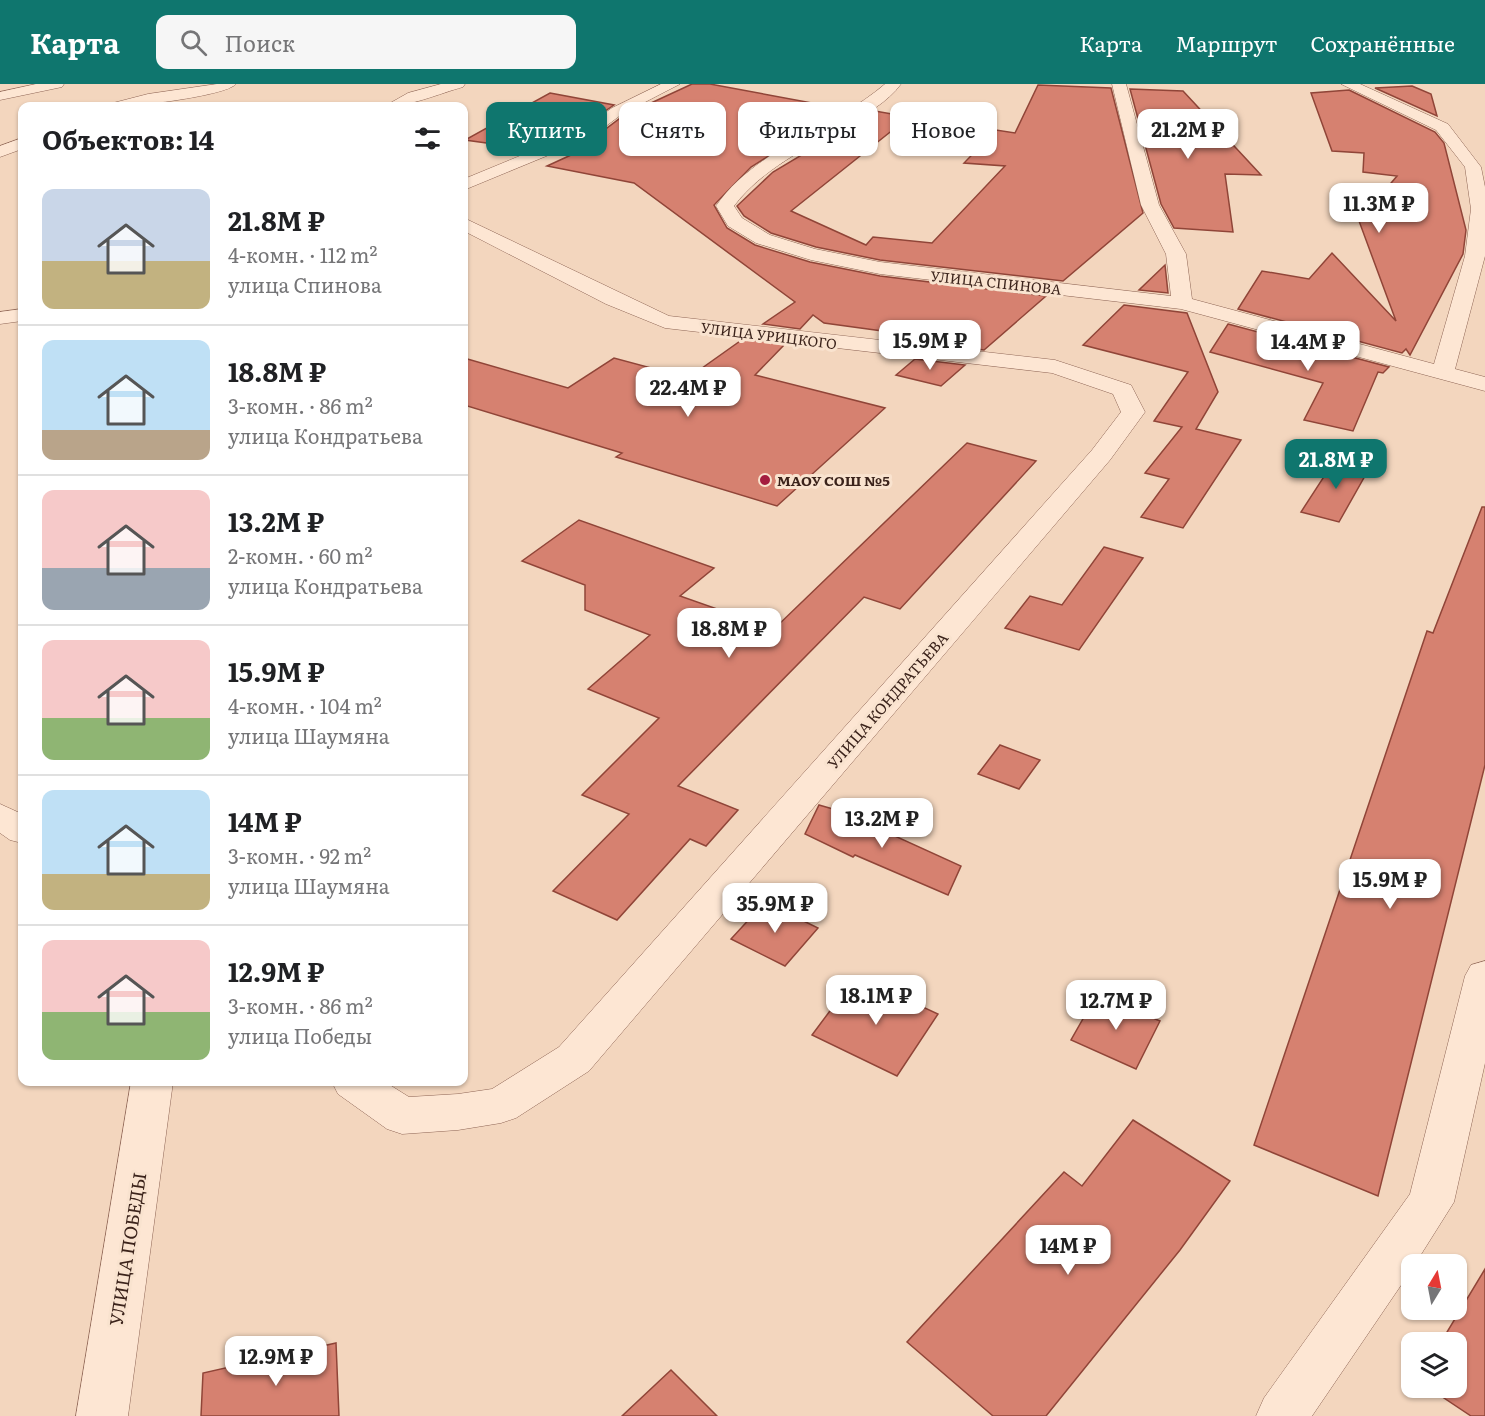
<!DOCTYPE html>
<html lang="ru">
<meta charset="utf-8">
<style>
body{margin:0;font-family:Literata,serif;background:#f6f6f6;color:#202124;height:100vh;display:flex;flex-direction:column;font-size:22px;white-space:nowrap}
*{box-sizing:border-box;margin:0}
p{font-size:20px;color:#757577}
.icon{flex:none;width:33px;height:33px;fill:none;stroke:currentColor;stroke-width:2;stroke-linecap:round;stroke-linejoin:round}
.map{position:relative;flex:1;overflow:hidden}
.drawer{position:absolute;left:18px;top:18px;width:450px;height:984px;display:flex;flex-direction:column;background:#fff;border-radius:12px;box-shadow:0 2px 4px #0004}
.drawer>*{flex:none}
.guide{position:absolute;left:486px;top:18px;width:570px;height:54px;display:flex;gap:12px}
.needle{width:39px;rotate:10deg}
.fabs{position:absolute;left:1401px;top:1170px;display:grid;gap:12px}
.fabs a{display:grid;place-items:center;width:66px;height:66px;border-radius:12px;background:#fff;box-shadow:0 2px 4px #0004;font-size:30px}
.price{position:absolute;translate:-50% -51px;padding:0 14px;border-radius:12px;background:#fff;color:#222;font-size:20px;line-height:39px;filter:drop-shadow(0 2px 3px #0008)}
.price::after{content:'';position:absolute;left:50%;top:36px;width:18px;height:14px;margin-left:-9px;background:inherit;clip-path:polygon(0 0,100% 0,50% 100%)}
.price.selected{background:#0f766e;color:#fff}
ul{padding:0;list-style:none}
li{display:flex;align-items:center;gap:18px;height:150px;padding:0 24px}
li+li{border-top:2px solid #e0e0e0}
li span{display:grid;place-items:center;flex:none;width:168px;height:120px;border-radius:12px;color:#555}
li>.icon{margin-inline-start:auto}
span .icon{width:72px;height:72px;fill:#fffc;stroke-width:1}
li b{font-size:26px}
h2{display:flex;justify-content:space-between;align-items:center;height:72px;padding:0 24px;font-size:26px}
.tag{padding:0 21px;border-radius:12px;background:#fff;box-shadow:0 2px 4px #0004;font-size:21px;line-height:54px}
.tag.selected{background:#0f766e;color:#fff}
header{display:flex;align-items:center;gap:36px;box-sizing:border-box;height:84px;padding:0 30px;background:#0f766e;color:#fff}
header strong{font-size:28px}
nav{display:flex;gap:33px;margin-inline-start:auto;font-size:21px}
.search{width:420px;height:54px;background:#f6f6f6;display:flex;align-items:center;gap:15px;box-sizing:border-box;padding:0 21px;border-radius:12px;color:#757577;font-size:22px}
.map>svg:first-child{display:block}
.building{fill:#d68170;stroke:#904538;stroke-width:1.5}
.lines{fill:none;stroke-linecap:round;stroke-linejoin:round}
.street-casing{stroke:#8e6555;stroke-width:1}
.street{fill:#fde6d3;fill-rule:evenodd}
.poi-dot{fill:#a41d3f;stroke:#f9e3cf;stroke-width:2}
.labels{text-anchor:middle;dominant-baseline:central;stroke-width:6;stroke-linejoin:round;paint-order:stroke}
.far-street-label{font-size:14px;fill:#3b231b;stroke:#f9e3cf}
.far-poi-label{font-size:14px;font-weight:bold;fill:#3b231b;stroke:#f9e3cf;text-anchor:start}
.street-label{font-size:15px;fill:#3b231b;stroke:#f9e3cf}
.near-street-label{font-size:18px;fill:#3b231b;stroke:#f9e3cf}
</style>
<header>
<strong>Карта</strong>
<div class="search"><svg class="icon" aria-label="search" viewBox="0 0 24 24"><circle cx="10" cy="10" r="6"/><path d="M15 15l6 6"/></svg>Поиск</div>
<nav><a>Карта</a><a>Маршрут</a><a>Сохранённые</a></nav>
</header>
<div class="map">
<svg width="1485" height="1332" viewBox="0 0 1485 1332">
<rect width="100%" height="100%" fill="#f3d6be"/>
<g class="building">
<path d="M692 0H710L828 22 833 19 850 22 751 83 714 121 727 144 755 161 810 178 880 192 1046 212 984 266 934 260 941 255 824 239 813 231 800 245 763 240 795 218 634 99 547 82 571 71 559 69 591 56 623 32Z"/>
<path d="M1038 1 1111 4 1143 129 1063 197 880 176 816 163 771 149 744 132 737 122 773 88 875 27 909 33 791 127 866 161 873 153 932 159 1005 82 964 79 996 46 1015 49Z"/>
<path d="M1412 2 1431 10 1437 32 1375 4Z"/>
<path d="M1130 5 1183 7 1261 91 1225 90 1233 148 1174 144 1161 120Z"/>
<path d="M1349 6 1435 48 1444 59 1466 146 1463 170 1410 271 1406 265 1402 269 1238 225 1262 187 1309 195 1332 169 1396 237 1359 137 1397 92 1363 88 1364 69 1332 67 1311 9Z"/>
<path d="M550 9 614 21 577 46 531 65 465 56Z"/>
<path d="M1165 181 1168 209 1139 206Z"/>
<path d="M1124 221 1187 229 1218 308 1196 345 1241 356 1183 444 1141 433 1169 395 1145 389 1182 343 1154 337 1188 288 1083 261Z"/>
<path d="M1228 240 1389 283 1383 289 1378 288 1353 347 1304 336 1323 299 1210 268Z"/>
<path d="M743 255 785 260 755 291 885 324 777 422 616 373 622 369 464 321V274L568 304 614 274 688 294Z"/>
<path d="M915 275 965 281 941 302 896 291Z"/>
<path d="M967 359 1036 377 900 525 864 513 678 702 738 726 706 762 690 755 617 836 553 807 629 730 582 711 659 634 588 605 650 551 585 526V501L522 477 579 436 714 484 680 512 774 545Z"/>
<path d="M1336 374 1370 383 1339 438 1301 428Z"/>
<path d="M1482 423H1485V681L1378 1112 1254 1061 1427 547 1433 549Z"/>
<path d="M1104 463 1143 474 1079 566 1005 544 1030 512 1062 521Z"/>
<path d="M1000 661 1040 676 1019 705 978 690Z"/>
<path d="M819 721 840 727 961 782 948 811 855 771 853 773 805 750Z"/>
<path d="M765 818 818 844 785 882 731 855Z"/>
<path d="M856 892 938 930 897 992 812 951Z"/>
<path d="M1097 910 1160 937 1136 985 1071 956Z"/>
<path d="M1133 1036 1230 1097 1180 1166 1046 1332H993L907 1258 1064 1088 1082 1102Z"/>
<path d="M1485 1185V1332H1471L1429 1304H1456V1258H1441Z"/>
<path d="M336 1259 339 1332H201L203 1289Z"/>
<path d="M671 1286 717 1332H622Z"/>
</g>
<g class="lines">
<g class="street-casing">
<g id="street">
<path d="M36 0H64L62 3 0 16V8Z"/>
<path d="M217 0H236C226 12 128 24 110 22L113 19 148 10Z"/>
<path d="M441 0H465L463 3C441 9 406 24 385 22L408 9Z"/>
<path d="M661 0H680L622 30 590 54 464 106V95L578 48 612 24Z"/>
<path d="M885 0H901C888 18 865 31 846 41 807 64 762 85 734 122L742 134 770 151 815 165 880 178 1171 212 1166 170 1141 121 1112 0H1126L1159 121 1186 170 1192 215 1434 280 1465 172 1471 125 1465 83 1436 46 1341 0H1360L1448 40 1481 83 1485 103V172L1455 285 1485 293V307L1181 225 880 190 811 176 756 159 728 142 716 122C756 64 833 45 885 0Z"/>
<path d="M22 54V65L0 73V62Z"/>
<path d="M464 134 669 232 1055 276 1131 301 1145 328 1110 376 589 987 516 1034 501 1039 458 1046 402 1050 387 1045 338 1010 332 998H385L409 1013 458 1010 492 1005 559 963 1092 366 1121 328 1113 310 1052 289 665 244 606 220 464 147Z"/>
<path d="M22 225V237L0 240V228Z"/>
<path d="M0 720 22 730V759L10 756 0 749Z"/>
<path d="M1485 877V979L1454 1118 1415 1180H1412V1185L1312 1332H1256L1264 1314 1410 1110 1465 892 1471 881Z"/>
<path d="M131 998H173L128 1332H76Z"/>
</g>
</g>
<use href="#street" class="street"/>
</g>
<circle class="poi-dot" cx="765" cy="396" r="6"/>
<g class="labels">
<g class="far-street-label">
<text transform="translate(996 198) rotate(6)">УЛИЦА СПИНОВА</text>
<text transform="translate(769 251) rotate(7)">УЛИЦА УРИЦКОГО</text>
</g>
<g class="far-poi-label">
<text x="777" y="396">МАОУ СОШ №5</text>
</g>
<g class="street-label">
<text transform="translate(887 616) rotate(-49)">УЛИЦА КОНДРАТЬЕВА</text>
</g>
<g class="near-street-label">
<text transform="translate(127 1165) rotate(-81)">УЛИЦА ПОБЕДЫ</text>
</g>
</g>
</svg>
<div class="fabs">
<a><svg class="needle" viewBox="-14 -14 28 28"><path d="M0-13l5 13h-10z" fill="#e53935"/><path d="M0 13l5-13h-10z" fill="#757577"/></svg></a>
<a><svg class="icon" aria-label="layers" viewBox="0 0 24 24"><path d="M12 4l9 5-9 5-9-5zM3 14l9 5 9-5"/></svg></a>
</div>
<b class="price" style="left:1188px;top:76px">21.2M ₽</b>
<b class="price" style="left:1379px;top:150px">11.3M ₽</b>
<b class="price" style="left:930px;top:287px">15.9M ₽</b>
<b class="price" style="left:1308px;top:288px">14.4M ₽</b>
<b class="price" style="left:688px;top:334px">22.4M ₽</b>
<b class="price selected" style="left:1336px;top:406px">21.8M ₽</b>
<b class="price" style="left:729px;top:575px">18.8M ₽</b>
<b class="price" style="left:882px;top:765px">13.2M ₽</b>
<b class="price" style="left:1390px;top:826px">15.9M ₽</b>
<b class="price" style="left:775px;top:850px">35.9M ₽</b>
<b class="price" style="left:876px;top:942px">18.1M ₽</b>
<b class="price" style="left:1116px;top:947px">12.7M ₽</b>
<b class="price" style="left:1068px;top:1192px">14M ₽</b>
<b class="price" style="left:276px;top:1303px">12.9M ₽</b>
<div class="guide">
<a class="tag selected">Купить</a>
<a class="tag">Снять</a>
<a class="tag">Фильтры</a>
<a class="tag">Новое</a>
</div>
<section class="drawer">
<h2>Объектов: 14<svg class="icon" aria-label="filters" viewBox="0 0 24 24"><path d="M4 7h16M4 17h16"/><circle cx="9" cy="7" r="2"/><circle cx="15" cy="17" r="2"/></svg></h2>
<ul>
<li><span style="background:linear-gradient(#c9d6e8 60%,#c2b280 0)"><svg class="icon" aria-label="home" viewBox="0 0 24 24"><path d="M3 11l9-7 9 7M6 9v11h12V9"/></svg></span><div><b>21.8M ₽</b><p>4-комн. · 112 m²</p><p>улица Спинова</p></div></li>
<li><span style="background:linear-gradient(#bfe0f5 75%,#b9a48a 0)"><svg class="icon" aria-label="home" viewBox="0 0 24 24"><path d="M3 11l9-7 9 7M6 9v11h12V9"/></svg></span><div><b>18.8M ₽</b><p>3-комн. · 86 m²</p><p>улица Кондратьева</p></div></li>
<li><span style="background:linear-gradient(#f6c9c9 65%,#9aa5b1 0)"><svg class="icon" aria-label="home" viewBox="0 0 24 24"><path d="M3 11l9-7 9 7M6 9v11h12V9"/></svg></span><div><b>13.2M ₽</b><p>2-комн. · 60 m²</p><p>улица Кондратьева</p></div></li>
<li><span style="background:linear-gradient(#f6c9c9 65%,#8fb573 0)"><svg class="icon" aria-label="home" viewBox="0 0 24 24"><path d="M3 11l9-7 9 7M6 9v11h12V9"/></svg></span><div><b>15.9M ₽</b><p>4-комн. · 104 m²</p><p>улица Шаумяна</p></div></li>
<li><span style="background:linear-gradient(#bfe0f5 70%,#c2b280 0)"><svg class="icon" aria-label="home" viewBox="0 0 24 24"><path d="M3 11l9-7 9 7M6 9v11h12V9"/></svg></span><div><b>14M ₽</b><p>3-комн. · 92 m²</p><p>улица Шаумяна</p></div></li>
<li><span style="background:linear-gradient(#f6c9c9 60%,#8fb573 0)"><svg class="icon" aria-label="home" viewBox="0 0 24 24"><path d="M3 11l9-7 9 7M6 9v11h12V9"/></svg></span><div><b>12.9M ₽</b><p>3-комн. · 86 m²</p><p>улица Победы</p></div></li>
</ul>
</section>
</div>
